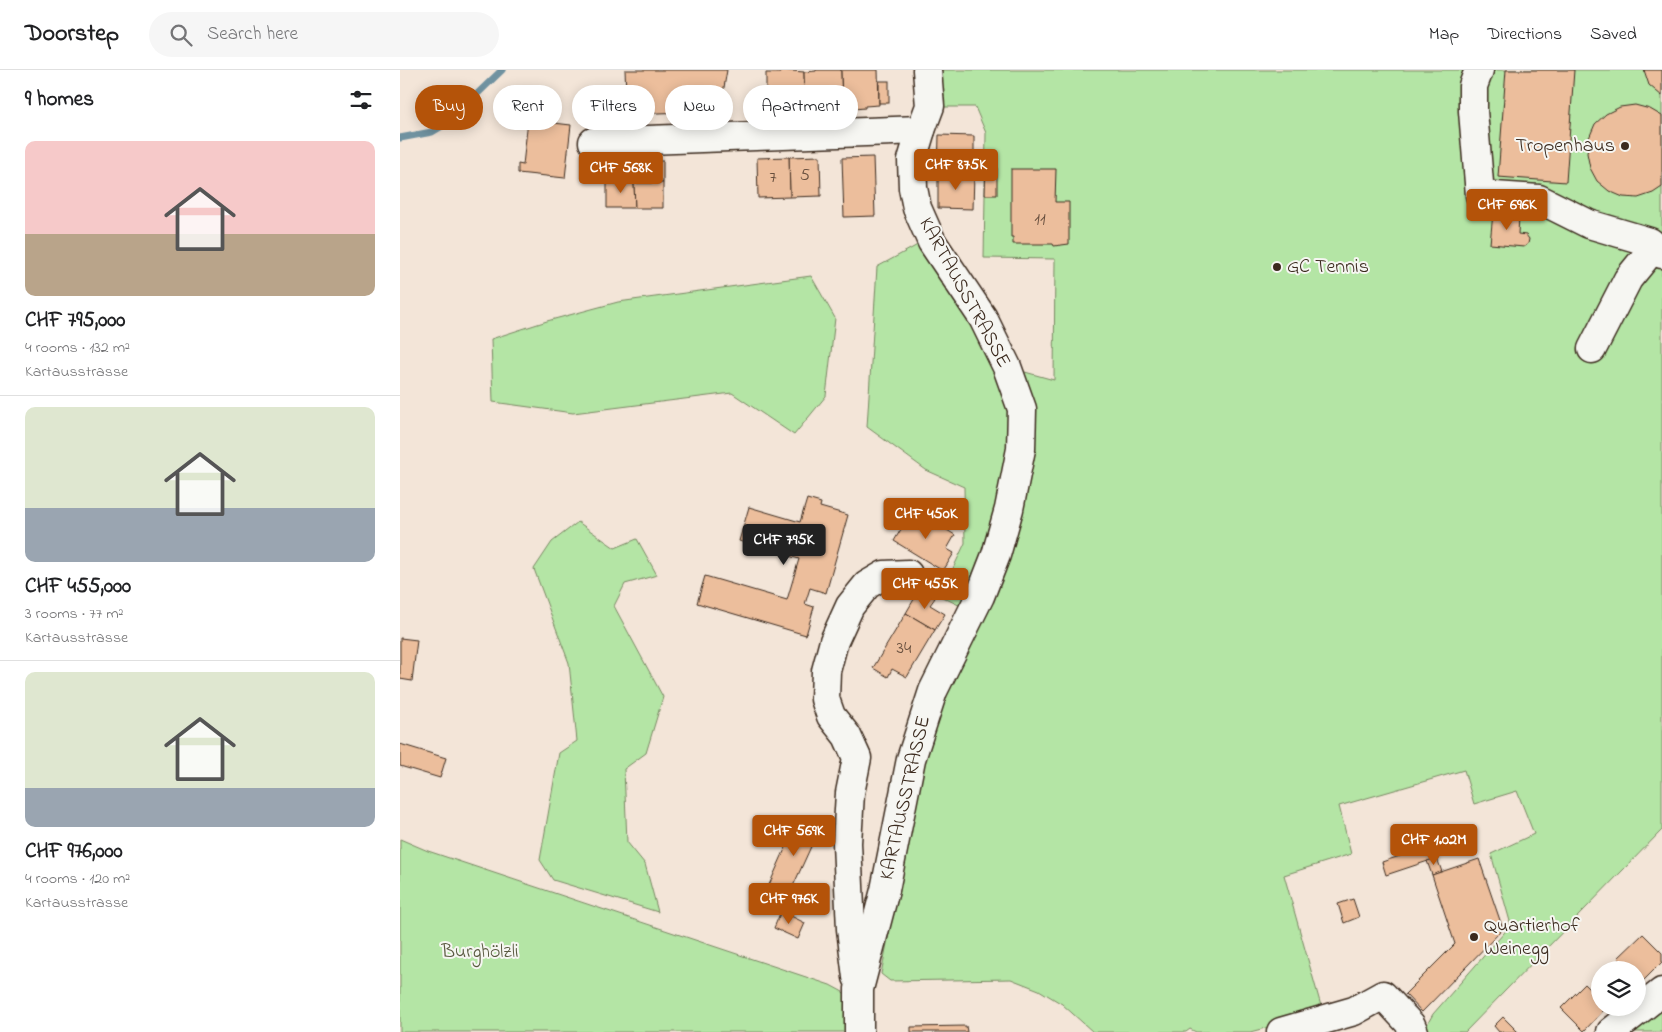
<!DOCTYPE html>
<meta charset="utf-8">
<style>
body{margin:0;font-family:"Indie Flower",sans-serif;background:#f6f6f6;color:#202124;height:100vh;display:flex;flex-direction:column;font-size:19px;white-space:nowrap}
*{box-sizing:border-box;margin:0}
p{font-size:16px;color:#757577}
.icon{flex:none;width:28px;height:28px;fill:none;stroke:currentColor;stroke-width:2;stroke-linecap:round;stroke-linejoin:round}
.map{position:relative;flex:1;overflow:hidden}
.panel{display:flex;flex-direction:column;background:#fff;width:400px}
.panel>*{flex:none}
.top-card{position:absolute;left:15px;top:15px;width:475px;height:45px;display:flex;gap:10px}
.controls{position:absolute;left:1191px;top:891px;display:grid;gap:10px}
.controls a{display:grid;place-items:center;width:55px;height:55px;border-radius:50%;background:#fff;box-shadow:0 2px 12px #0003;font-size:25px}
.price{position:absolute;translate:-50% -42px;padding:0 11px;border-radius:5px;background:#b45309;color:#fff;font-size:16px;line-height:32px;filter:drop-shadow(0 1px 2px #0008)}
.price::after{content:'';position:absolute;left:50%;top:30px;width:15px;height:11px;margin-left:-8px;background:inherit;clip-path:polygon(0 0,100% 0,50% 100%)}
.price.on{background:#222;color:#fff}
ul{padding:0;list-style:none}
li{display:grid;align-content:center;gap:10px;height:265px;padding:0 25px}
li+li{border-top:1px solid #e0e0e0}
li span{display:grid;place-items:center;height:155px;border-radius:10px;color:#555}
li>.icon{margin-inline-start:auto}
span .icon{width:90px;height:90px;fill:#fffc;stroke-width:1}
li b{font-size:21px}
h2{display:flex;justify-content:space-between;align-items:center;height:60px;padding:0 25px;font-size:21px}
.chip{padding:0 18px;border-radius:22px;background:#fff;box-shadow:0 2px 12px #0003;font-size:18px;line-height:45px}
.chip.on{background:#b45309;color:#fff}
header{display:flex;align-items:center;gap:30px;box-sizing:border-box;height:70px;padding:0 25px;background:#fff;border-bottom:1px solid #e0e0e0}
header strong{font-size:24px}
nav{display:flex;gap:28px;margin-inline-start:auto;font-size:18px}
.search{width:350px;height:45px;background:#f6f6f6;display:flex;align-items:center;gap:12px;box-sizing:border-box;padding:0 18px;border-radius:28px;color:#757577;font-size:19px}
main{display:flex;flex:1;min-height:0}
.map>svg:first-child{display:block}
.green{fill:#b4e5a5;stroke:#788862}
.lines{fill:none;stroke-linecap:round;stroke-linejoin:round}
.stream{stroke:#7092a0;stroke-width:7}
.building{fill:#ecbe9c;stroke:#3b2a1e}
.minor-casing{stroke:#3b2a1e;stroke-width:31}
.minor{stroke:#f6f6f2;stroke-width:28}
.poi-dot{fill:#3b2a1e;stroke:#f6f6f2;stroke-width:2}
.labels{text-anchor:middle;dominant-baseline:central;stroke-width:4;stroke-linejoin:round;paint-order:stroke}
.number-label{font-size:18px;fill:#674f3e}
.poi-label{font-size:20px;fill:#3b2a1e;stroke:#f6f6f2;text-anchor:start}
.street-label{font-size:20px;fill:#3b2a1e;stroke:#f6f6f2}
.park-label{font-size:20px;fill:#595940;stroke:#f6f6f2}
</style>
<header>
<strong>Doorstep</strong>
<div class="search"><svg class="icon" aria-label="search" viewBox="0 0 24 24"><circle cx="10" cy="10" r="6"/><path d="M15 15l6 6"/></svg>Search here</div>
<nav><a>Map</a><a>Directions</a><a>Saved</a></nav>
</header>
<main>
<section class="panel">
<h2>9 homes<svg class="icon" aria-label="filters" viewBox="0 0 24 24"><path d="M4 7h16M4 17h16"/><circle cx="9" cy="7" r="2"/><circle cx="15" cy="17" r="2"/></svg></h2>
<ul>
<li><span style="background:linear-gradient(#f6c9c9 60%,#b9a48a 0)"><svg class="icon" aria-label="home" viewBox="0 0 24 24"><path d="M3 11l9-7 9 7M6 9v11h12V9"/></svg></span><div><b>CHF 795,000</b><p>4 rooms · 132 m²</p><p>Kartausstrasse</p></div></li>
<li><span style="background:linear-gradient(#dfe7d0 65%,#9aa5b1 0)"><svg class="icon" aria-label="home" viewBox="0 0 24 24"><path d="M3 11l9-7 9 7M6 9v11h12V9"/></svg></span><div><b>CHF 455,000</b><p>3 rooms · 77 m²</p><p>Kartausstrasse</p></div></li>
<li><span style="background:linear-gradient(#dfe7d0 75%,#9aa5b1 0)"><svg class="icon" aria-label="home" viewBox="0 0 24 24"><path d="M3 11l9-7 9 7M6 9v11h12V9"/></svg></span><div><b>CHF 976,000</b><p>4 rooms · 120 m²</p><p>Kartausstrasse</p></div></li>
</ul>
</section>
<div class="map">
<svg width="1262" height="962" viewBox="0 0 1262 962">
<rect width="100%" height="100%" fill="#f3e5d8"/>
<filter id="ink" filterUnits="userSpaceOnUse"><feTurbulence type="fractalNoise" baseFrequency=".02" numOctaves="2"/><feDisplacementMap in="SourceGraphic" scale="10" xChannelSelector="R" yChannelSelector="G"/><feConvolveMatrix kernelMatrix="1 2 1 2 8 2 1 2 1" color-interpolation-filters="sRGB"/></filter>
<g filter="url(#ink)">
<g class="green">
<path d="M537 0H1262V760L1065 962H1023L1033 944 1111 855 1091 784 1134 764 1117 721 1074 734 1064 700 939 736 951 784 884 805 923 943 850 962H796L790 959 786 962H693L662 934 639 920 611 909 490 911 481 904 497 823 518 685 616 439 614 299 654 310 655 189 584 188 586 63 575 37H540Z"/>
<path d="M525 171 603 299 615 379 567 539 540 526 565 473 564 417 526 400 467 357 477 197Z"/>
<path d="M411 206 435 248 426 326 394 365 332 323 173 343 93 332 91 269 147 251 218 232Z"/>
<path d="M178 452 215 478 237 469 257 505 225 514 214 536 263 627 246 683 224 699 227 772 245 794 258 842 153 810 140 790 159 683 177 671 169 593 134 499 152 472Z"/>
<path d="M0 769 28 781 430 915 443 922 449 929 450 962H0Z"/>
<path d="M1262 933V962H1228Z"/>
</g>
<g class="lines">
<path class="stream" d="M0 68 32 62 47 53 102 0"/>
</g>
<g class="building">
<path d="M225 0H327L320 41 227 44Z"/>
<path d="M380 0 404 2 405 38H393L394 48 382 49 381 39H366V3H380Z"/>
<path d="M416 0H441L442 36 429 37V40H418V37L405 38 404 2 416 1Z"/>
<path d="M441 0H478L479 35 465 36V38L454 39V36H442Z"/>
<path d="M1106 0H1174L1166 112 1098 107Z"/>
<path d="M1244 0H1262V26L1249 15Z"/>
<rect x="479" y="11" width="10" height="22"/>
<path d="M1235 35 1250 39 1262 46V117L1253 123 1238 128 1223 127 1209 121 1197 111 1190 98 1187 83 1189 68 1195 54 1206 44 1220 37Z"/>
<path d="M128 50 171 55 165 108 118 103V94L123 95Z"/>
<path d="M539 65 574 66V104H538Z"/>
<path d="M245 83H258V91H263V113H249V92H234V86H246Z"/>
<path d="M226 86H234V92H249V113H234V110H207V92H226Z"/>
<path d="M420 86 421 126 390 127 389 87Z"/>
<path d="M389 87 390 127 358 128 357 88Z"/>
<path d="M473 87 475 146 444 147 442 88Z"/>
<path d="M586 92H597V125H585Z"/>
<path d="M611 99H656L655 132H669V174L654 176 653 174H613V167H611Z"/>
<path d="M538 104H574L573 139 538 138Z"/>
<path d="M207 110H234L235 138H207Z"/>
<path d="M234 113H263V138H235Z"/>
<path d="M1093 143 1119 146 1118 164 1126 165 1129 169 1128 174 1124 177 1090 174Z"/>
<path d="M407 429 421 433 420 437 448 445 426 523 410 518 405 534 414 537 406 565 297 533 305 506 387 530 399 489 339 471 349 437 400 452Z"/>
<path d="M513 439 555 465 547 479 554 483 543 501 494 471Z"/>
<path d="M520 519 535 528 530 535 545 544 535 560 506 543Z"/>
<path d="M506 543 535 560 507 607 492 599 488 607 473 598Z"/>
<path d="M0 568 17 570 12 611 0 609Z"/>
<path d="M0 674 46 688 40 708 0 696Z"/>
<path d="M398 750 419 759 389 825 369 815Z"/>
<path d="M1032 775 1037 788 986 805 982 792Z"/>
<path d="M1037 788 1042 802 1032 805 1027 791Z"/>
<path d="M1079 789 1103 859 1022 942 1005 924 1055 874 1032 805Z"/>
<path d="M953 829 959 847 944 853 938 834Z"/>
<path d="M381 841 405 853 398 869 374 858Z"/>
<path d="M1243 864 1262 883V892L1242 912 1238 907V900H1230L1218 888Z"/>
<path d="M1185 914 1200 929 1197 931 1200 934V938L1205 939 1184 961 1161 938Z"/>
<path d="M1103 947 1118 962H1099L1094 956Z"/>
<path d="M566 956 567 962H511V957Z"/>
</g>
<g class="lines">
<g class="minor-casing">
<g id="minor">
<path d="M1079 0 1073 16V41L1080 125 1139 129 1189 154 1250 172 1262 184"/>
<path d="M193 72 521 60"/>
<path d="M1192 279 1228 209 1255 176"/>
<path d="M457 907 451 859 447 773 450 723 457 688 447 666 431 646 425 629 426 601 434 571 450 536 467 515 484 505 508 504"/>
<path d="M459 962V919L485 820 511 689 533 621 580 526 596 485 609 439 621 379 622 339 607 297 583 248 532 172 517 138 513 118 512 90 521 60 530 36 527 0"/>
<path d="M881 962 954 941 983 925 1011 955 1014 962"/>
<path d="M1211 962 1262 922"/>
</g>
</g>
<use href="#minor" class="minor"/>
</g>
</g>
<g class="poi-dot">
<circle cx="1225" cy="76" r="5"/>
<circle cx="877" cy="197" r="5"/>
<circle cx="1074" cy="867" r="5"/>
</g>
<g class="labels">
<g class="number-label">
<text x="405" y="106">5</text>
<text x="373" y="108">7</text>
<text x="640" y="150">11</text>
<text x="504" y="579">34</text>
</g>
<g class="poi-label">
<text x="1215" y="76" text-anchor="end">Tropenhaus</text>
<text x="887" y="197">GC Tennis</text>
<text x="1084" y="856">Quartierhof<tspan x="1084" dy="23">Weinegg</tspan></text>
</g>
<g class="street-label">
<text transform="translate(564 223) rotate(61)">KARTAUSSTRASSE</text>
<text transform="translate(506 728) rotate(-77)">KARTAUSSTRASSE</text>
</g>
<g class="park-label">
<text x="80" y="882">Burghölzli</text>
</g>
</g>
</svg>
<div class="controls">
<a><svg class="icon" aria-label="layers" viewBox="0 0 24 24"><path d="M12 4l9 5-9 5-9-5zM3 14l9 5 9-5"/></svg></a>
</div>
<b class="price" style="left:556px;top:121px">CHF 875K</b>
<b class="price" style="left:221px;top:124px">CHF 568K</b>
<b class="price" style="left:1107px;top:161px">CHF 696K</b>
<b class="price" style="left:526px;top:470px">CHF 450K</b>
<b class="price on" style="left:384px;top:496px">CHF 795K</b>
<b class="price" style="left:525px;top:540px">CHF 455K</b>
<b class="price" style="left:394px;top:787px">CHF 569K</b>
<b class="price" style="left:1034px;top:796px">CHF 1.02M</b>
<b class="price" style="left:389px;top:855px">CHF 976K</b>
<div class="top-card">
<a class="chip on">Buy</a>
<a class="chip">Rent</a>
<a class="chip">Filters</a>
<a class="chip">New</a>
<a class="chip">Apartment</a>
</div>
</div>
</main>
